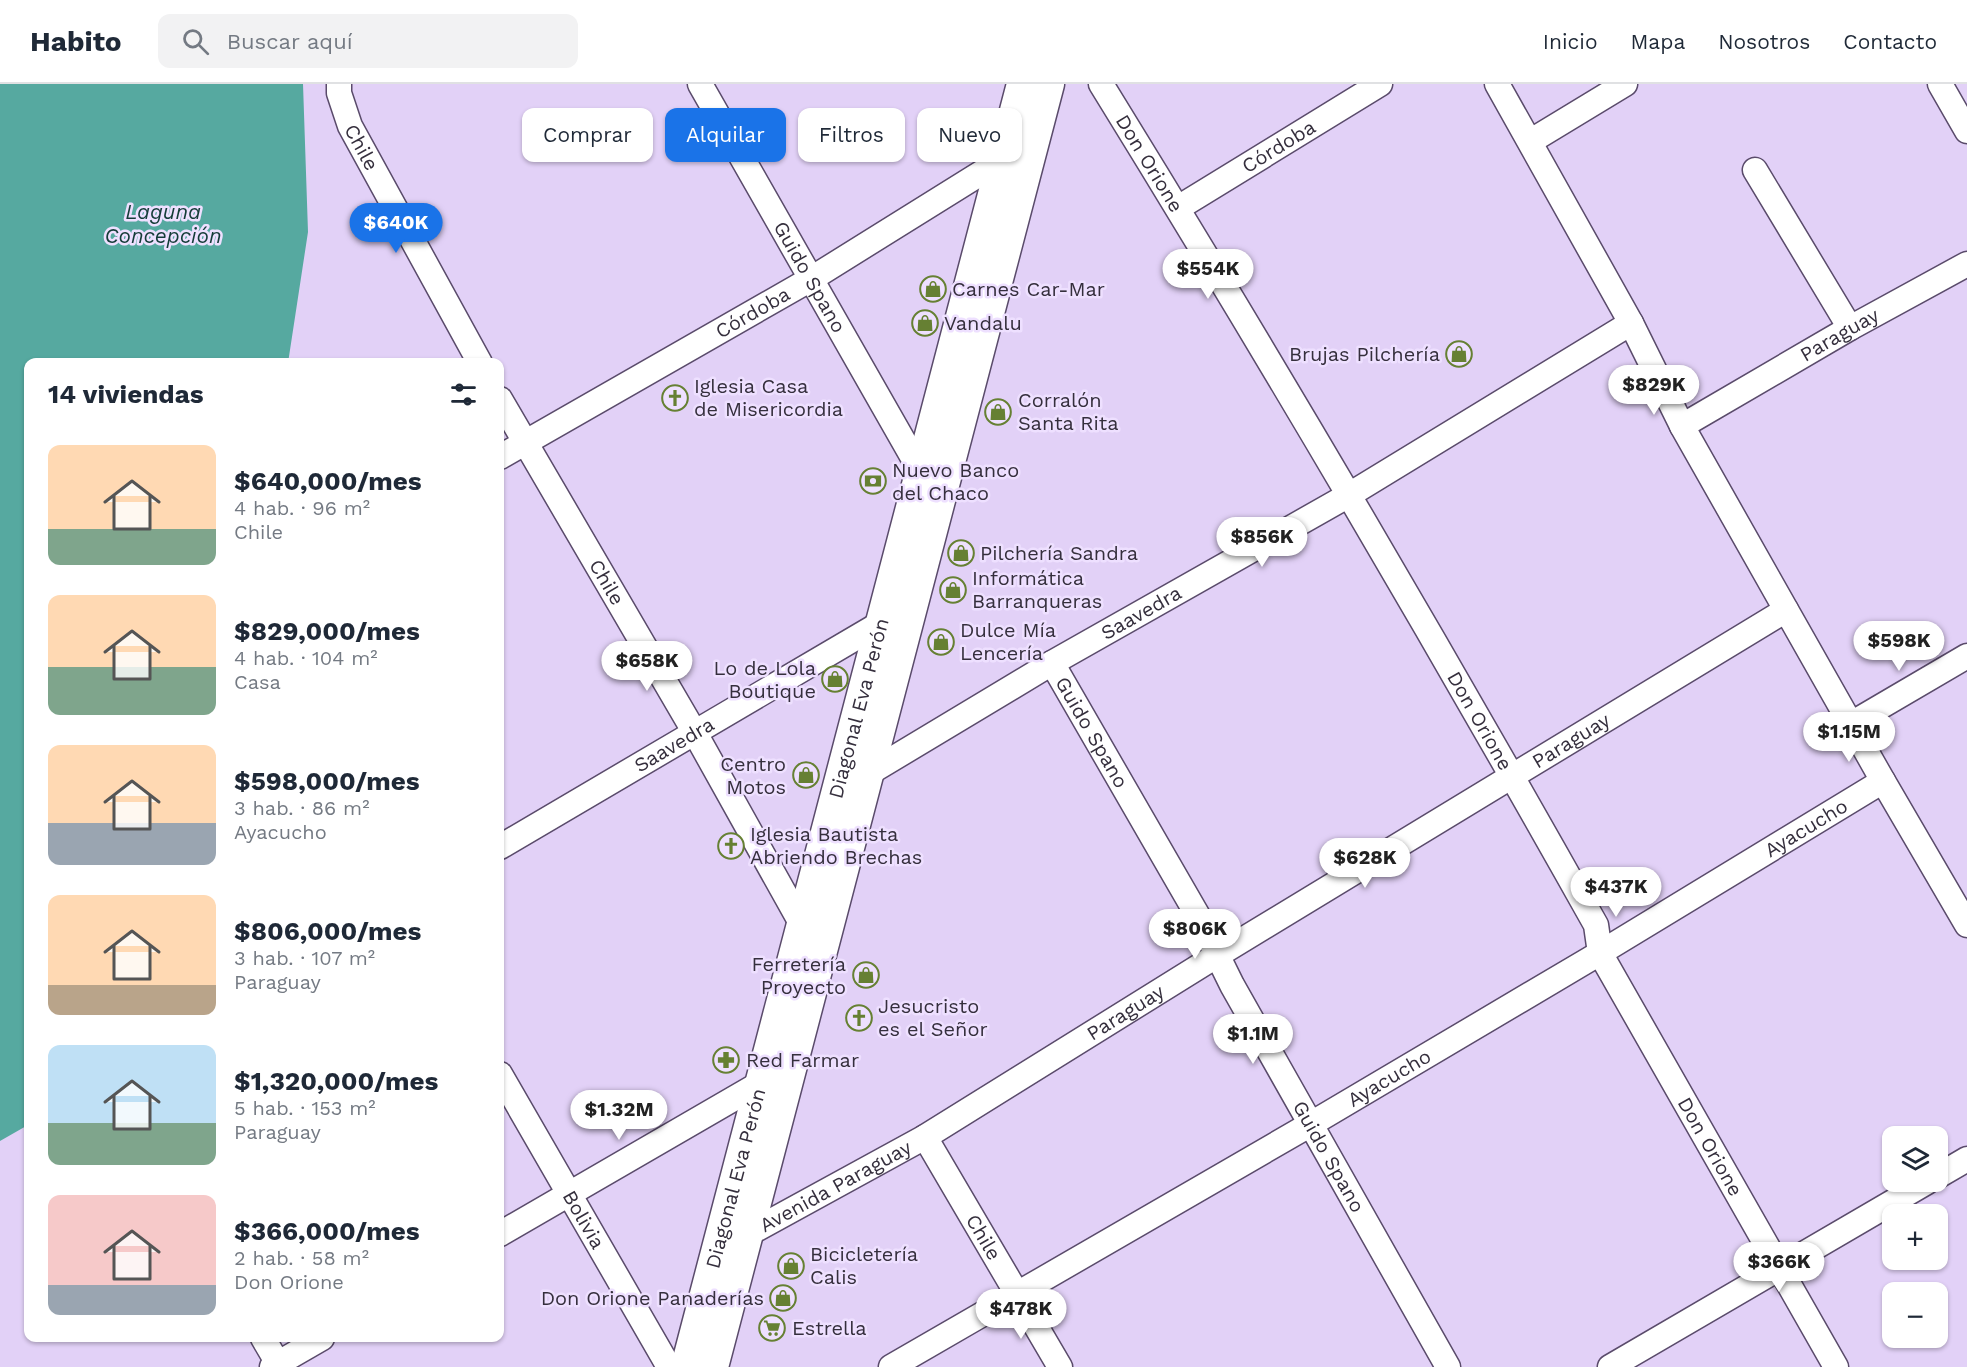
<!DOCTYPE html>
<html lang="es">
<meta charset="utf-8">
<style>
body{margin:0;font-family:"Work Sans",sans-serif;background:#f2f2f3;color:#1f2937;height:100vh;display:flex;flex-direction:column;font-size:22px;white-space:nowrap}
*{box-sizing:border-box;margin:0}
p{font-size:20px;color:#747a83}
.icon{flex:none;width:33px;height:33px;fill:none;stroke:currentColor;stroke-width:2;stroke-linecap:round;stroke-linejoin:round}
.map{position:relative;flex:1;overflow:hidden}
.sheet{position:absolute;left:24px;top:274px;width:480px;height:984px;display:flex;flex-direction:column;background:#fff;border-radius:12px;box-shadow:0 2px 4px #0004}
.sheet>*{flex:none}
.banner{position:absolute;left:522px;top:24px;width:570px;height:54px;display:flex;gap:12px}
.buttons{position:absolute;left:1882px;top:1042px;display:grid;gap:12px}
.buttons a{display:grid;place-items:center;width:66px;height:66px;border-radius:12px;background:#fff;box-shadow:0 2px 4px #0004;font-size:30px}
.price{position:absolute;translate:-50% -51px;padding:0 14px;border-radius:21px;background:#fff;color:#222;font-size:20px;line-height:39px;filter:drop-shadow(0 2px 3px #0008)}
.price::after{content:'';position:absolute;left:50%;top:36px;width:18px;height:14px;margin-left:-9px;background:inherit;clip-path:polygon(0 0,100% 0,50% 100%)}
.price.on{background:#1a73e8;color:#fff}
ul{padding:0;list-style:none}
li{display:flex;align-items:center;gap:18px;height:150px;padding:0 24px}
li span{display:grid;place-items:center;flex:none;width:168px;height:120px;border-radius:12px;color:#555}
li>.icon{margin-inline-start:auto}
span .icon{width:72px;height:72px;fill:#fffc;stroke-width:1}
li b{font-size:26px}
h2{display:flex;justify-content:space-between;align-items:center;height:72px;padding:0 24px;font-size:26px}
.chip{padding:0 21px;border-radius:12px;background:#fff;box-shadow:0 2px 4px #0004;font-size:21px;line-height:54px}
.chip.on{background:#1a73e8;color:#fff}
header{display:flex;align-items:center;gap:36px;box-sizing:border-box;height:84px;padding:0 30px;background:#fff;border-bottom:2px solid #e0e1e3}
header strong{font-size:28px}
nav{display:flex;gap:33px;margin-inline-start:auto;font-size:21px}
.search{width:420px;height:54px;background:#f2f2f3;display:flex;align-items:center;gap:15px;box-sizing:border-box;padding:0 21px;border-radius:12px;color:#747a83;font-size:22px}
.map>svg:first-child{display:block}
.water{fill:#56a9a0}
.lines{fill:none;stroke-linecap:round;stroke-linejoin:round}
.minor-casing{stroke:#5a4b6b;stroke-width:27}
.major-casing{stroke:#5a4b6b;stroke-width:33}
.minor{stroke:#fff;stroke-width:24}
.major{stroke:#fff;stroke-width:30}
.labels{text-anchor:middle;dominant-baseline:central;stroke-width:5;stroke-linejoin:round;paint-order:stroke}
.street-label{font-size:20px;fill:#352f3d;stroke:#eee0ff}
.poi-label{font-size:20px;fill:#352f3d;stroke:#eee0ff;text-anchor:start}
.water-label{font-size:21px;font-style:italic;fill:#143c38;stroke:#eee0ff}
</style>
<header>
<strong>Habito</strong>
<div class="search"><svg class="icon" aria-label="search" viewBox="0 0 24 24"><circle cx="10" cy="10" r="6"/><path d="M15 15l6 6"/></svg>Buscar aquí</div>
<nav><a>Inicio</a><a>Mapa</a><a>Nosotros</a><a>Contacto</a></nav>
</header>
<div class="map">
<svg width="1967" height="1283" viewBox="0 0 1967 1283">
<rect width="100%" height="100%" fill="#e2d1f7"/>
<path class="water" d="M0 0H303L308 148 288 279H28V1041L0 1057Z"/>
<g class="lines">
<g class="minor-casing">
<g id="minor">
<path id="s1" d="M339 0V9L350 42 480 279"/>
<path id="s2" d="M700 0 920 386"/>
<path id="s3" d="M1101 0C1272 277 1437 558 1596 841L1600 869 1836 1283"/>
<path d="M1497 0 1631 239 1682 342 1883 697 1967 841"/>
<path d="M1940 0 1967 47"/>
<path d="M1531 57 1625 0"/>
<path d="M1755 86 1850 244"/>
<path id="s4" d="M1178 124 1380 0"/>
<path id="s5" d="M500 315 695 649 801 839"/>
<path id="s6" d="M1682 342 1850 244 1967 180"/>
<path id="s7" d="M500 373 811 195 1002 76"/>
<path id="s8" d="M1052 579 1198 832 1232 901 1448 1283"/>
<path d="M1851 640 1967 572"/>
<path id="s9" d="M869 689 1052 579 1349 411 1631 239"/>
<path id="s10" d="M500 763 881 539"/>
<path id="s11" d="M500 990 669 1283"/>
<path id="s12" d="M925 1053 1060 1283"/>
<path d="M1938 1092 1967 1075"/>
<path d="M500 1150 759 1000"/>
<path id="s13" d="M746 1151 925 1053 1216 872 1786 526"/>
<path d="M263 1254 280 1283"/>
<path d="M272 1283 322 1254"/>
<path id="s14" d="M891 1283 1311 1040 1600 869 1883 697"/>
<path d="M1610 1283 1927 1098"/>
</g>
</g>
<g class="major-casing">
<g id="major">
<path id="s15" d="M686 1283 1022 0"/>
<path d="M713 1283 1049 0"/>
</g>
</g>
<use href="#minor" class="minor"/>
<use href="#major" class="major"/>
</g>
<defs>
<g id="shop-ring" transform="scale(1.35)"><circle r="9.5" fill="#eee0ff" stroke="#668033" stroke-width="1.5"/><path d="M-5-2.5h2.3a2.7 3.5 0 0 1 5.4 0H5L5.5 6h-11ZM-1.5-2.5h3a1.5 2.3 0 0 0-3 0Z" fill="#668033"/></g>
<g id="church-ring" transform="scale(1.35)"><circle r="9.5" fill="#eee0ff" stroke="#668033" stroke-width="1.5"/><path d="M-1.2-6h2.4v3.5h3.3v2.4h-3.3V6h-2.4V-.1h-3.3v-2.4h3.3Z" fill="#668033"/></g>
<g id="bank-ring" transform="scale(1.35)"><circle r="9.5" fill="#eee0ff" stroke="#668033" stroke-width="1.5"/><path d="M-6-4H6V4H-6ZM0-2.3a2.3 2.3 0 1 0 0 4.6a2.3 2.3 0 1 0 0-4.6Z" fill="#668033"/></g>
<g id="pharmacy-ring" transform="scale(1.35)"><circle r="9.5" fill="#eee0ff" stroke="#668033" stroke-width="1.5"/><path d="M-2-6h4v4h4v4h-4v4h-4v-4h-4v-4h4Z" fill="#668033"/></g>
<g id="supermarket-ring" transform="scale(1.35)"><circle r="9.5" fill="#eee0ff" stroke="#668033" stroke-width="1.5"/><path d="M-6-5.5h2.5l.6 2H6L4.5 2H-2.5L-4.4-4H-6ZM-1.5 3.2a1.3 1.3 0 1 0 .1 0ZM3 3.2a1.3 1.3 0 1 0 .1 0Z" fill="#668033"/></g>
</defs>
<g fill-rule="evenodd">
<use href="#shop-ring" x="933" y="205"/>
<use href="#shop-ring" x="925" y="239"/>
<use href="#shop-ring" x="1459" y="270"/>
<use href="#church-ring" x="675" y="314"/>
<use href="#shop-ring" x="998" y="328"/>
<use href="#bank-ring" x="873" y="397"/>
<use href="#shop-ring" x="961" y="469"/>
<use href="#shop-ring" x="953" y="506"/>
<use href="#shop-ring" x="941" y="558"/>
<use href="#shop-ring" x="835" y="595"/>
<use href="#shop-ring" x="806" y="691"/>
<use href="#church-ring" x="731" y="762"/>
<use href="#shop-ring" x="866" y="891"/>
<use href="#church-ring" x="859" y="934"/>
<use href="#pharmacy-ring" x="726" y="976"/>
<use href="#shop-ring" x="791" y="1182"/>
<use href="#shop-ring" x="783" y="1214"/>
<use href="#supermarket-ring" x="772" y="1244"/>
</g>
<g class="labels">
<g class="street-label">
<text stroke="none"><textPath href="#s1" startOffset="68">Chile</textPath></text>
<text stroke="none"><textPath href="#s4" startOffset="118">Córdoba</textPath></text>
<text stroke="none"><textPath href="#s3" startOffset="93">Don Orione</textPath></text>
<text stroke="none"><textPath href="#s2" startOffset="222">Guido Spano</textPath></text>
<text stroke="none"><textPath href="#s7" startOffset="291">Córdoba</textPath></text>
<text stroke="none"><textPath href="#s6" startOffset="182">Paraguay</textPath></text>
<text stroke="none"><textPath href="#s5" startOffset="212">Chile</textPath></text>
<text stroke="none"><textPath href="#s9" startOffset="316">Saavedra</textPath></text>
<text stroke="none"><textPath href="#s15" startOffset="681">Diagonal Eva Perón</textPath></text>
<text stroke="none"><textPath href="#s3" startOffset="741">Don Orione</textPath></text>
<text stroke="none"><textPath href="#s8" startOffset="80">Guido Spano</textPath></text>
<text stroke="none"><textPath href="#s13" startOffset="962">Paraguay</textPath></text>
<text stroke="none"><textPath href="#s10" startOffset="202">Saavedra</textPath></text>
<text stroke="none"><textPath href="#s14" startOffset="1062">Ayacucho</textPath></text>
<text stroke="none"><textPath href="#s13" startOffset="440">Paraguay</textPath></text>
<text stroke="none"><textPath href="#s14" startOffset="576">Ayacucho</textPath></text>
<text stroke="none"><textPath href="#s3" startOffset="1227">Don Orione</textPath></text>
<text stroke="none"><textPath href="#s8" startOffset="566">Guido Spano</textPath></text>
<text stroke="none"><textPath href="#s15" startOffset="195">Diagonal Eva Perón</textPath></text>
<text stroke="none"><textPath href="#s13" startOffset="102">Avenida Paraguay</textPath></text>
<text stroke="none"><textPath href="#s11" startOffset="168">Bolivia</textPath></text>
<text stroke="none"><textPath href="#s12" startOffset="116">Chile</textPath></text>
</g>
<g class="poi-label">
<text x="952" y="205">Carnes Car-Mar</text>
<text x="944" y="239">Vandalu</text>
<text x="1440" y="270" text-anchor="end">Brujas Pilchería</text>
<text x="694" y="302">Iglesia Casa<tspan x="694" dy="23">de Misericordia</tspan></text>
<text x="1018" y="316">Corralón<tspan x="1018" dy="23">Santa Rita</tspan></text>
<text x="892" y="386">Nuevo Banco<tspan x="892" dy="23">del Chaco</tspan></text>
<text x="980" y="469">Pilchería Sandra</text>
<text x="972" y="494">Informática<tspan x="972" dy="23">Barranqueras</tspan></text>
<text x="960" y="546">Dulce Mía<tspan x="960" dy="23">Lencería</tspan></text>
<text x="816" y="584" text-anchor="end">Lo de Lola<tspan x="816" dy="23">Boutique</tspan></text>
<text x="786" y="680" text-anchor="end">Centro<tspan x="786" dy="23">Motos</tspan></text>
<text x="750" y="750">Iglesia Bautista<tspan x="750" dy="23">Abriendo Brechas</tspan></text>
<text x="846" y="880" text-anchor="end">Ferretería<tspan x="846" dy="23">Proyecto</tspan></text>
<text x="878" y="922">Jesucristo<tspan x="878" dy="23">es el Señor</tspan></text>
<text x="746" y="976">Red Farmar</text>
<text x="810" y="1170">Bicicletería<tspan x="810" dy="23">Calis</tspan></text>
<text x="764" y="1214" text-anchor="end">Don Orione Panaderías</text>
<text x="792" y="1244">Estrella</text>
</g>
<g class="water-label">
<text x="163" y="127">Laguna<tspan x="163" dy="24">Concepción</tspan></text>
</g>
</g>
</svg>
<div class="buttons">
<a><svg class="icon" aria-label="layers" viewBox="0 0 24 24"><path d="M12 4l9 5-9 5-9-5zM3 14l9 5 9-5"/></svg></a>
<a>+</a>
<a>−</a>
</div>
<b class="price on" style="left:396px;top:170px">$640K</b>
<b class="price" style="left:1208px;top:216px">$554K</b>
<b class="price" style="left:1654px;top:332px">$829K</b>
<b class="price" style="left:1262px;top:484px">$856K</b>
<b class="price" style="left:1899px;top:588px">$598K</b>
<b class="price" style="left:647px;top:608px">$658K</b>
<b class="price" style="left:1849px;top:679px">$1.15M</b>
<b class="price" style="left:1365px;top:805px">$628K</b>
<b class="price" style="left:1616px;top:834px">$437K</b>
<b class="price" style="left:1195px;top:876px">$806K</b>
<b class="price" style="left:1253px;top:981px">$1.1M</b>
<b class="price" style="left:619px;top:1057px">$1.32M</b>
<b class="price" style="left:1779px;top:1209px">$366K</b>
<b class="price" style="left:1021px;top:1256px">$478K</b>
<div class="banner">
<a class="chip">Comprar</a>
<a class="chip on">Alquilar</a>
<a class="chip">Filtros</a>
<a class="chip">Nuevo</a>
</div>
<section class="sheet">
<h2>14 viviendas<svg class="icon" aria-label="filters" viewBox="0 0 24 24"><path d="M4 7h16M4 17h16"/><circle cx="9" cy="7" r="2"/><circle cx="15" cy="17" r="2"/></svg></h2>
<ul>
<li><span style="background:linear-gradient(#ffd9b3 70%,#7fa58c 0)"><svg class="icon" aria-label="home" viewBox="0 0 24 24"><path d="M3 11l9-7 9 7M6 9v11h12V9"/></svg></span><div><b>$640,000/mes</b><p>4 hab. · 96 m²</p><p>Chile</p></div></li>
<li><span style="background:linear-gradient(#ffd9b3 60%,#7fa58c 0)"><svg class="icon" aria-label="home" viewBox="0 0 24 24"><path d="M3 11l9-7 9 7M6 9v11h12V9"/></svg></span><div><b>$829,000/mes</b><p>4 hab. · 104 m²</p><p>Casa</p></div></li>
<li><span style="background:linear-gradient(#ffd9b3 65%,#9aa5b1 0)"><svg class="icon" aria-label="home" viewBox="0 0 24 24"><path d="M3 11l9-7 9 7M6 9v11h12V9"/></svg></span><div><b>$598,000/mes</b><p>3 hab. · 86 m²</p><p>Ayacucho</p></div></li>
<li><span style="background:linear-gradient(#ffd9b3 75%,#b9a48a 0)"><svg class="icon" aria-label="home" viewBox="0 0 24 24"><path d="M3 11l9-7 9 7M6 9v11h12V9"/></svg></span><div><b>$806,000/mes</b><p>3 hab. · 107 m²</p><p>Paraguay</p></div></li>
<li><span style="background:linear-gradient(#bfe0f5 65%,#7fa58c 0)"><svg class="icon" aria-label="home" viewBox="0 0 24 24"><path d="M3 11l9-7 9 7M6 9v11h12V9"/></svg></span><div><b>$1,320,000/mes</b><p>5 hab. · 153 m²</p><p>Paraguay</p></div></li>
<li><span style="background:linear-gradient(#f6c9c9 75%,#9aa5b1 0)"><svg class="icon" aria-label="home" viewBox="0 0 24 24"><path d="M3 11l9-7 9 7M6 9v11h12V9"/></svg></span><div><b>$366,000/mes</b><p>2 hab. · 58 m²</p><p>Don Orione</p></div></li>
</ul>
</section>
</div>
